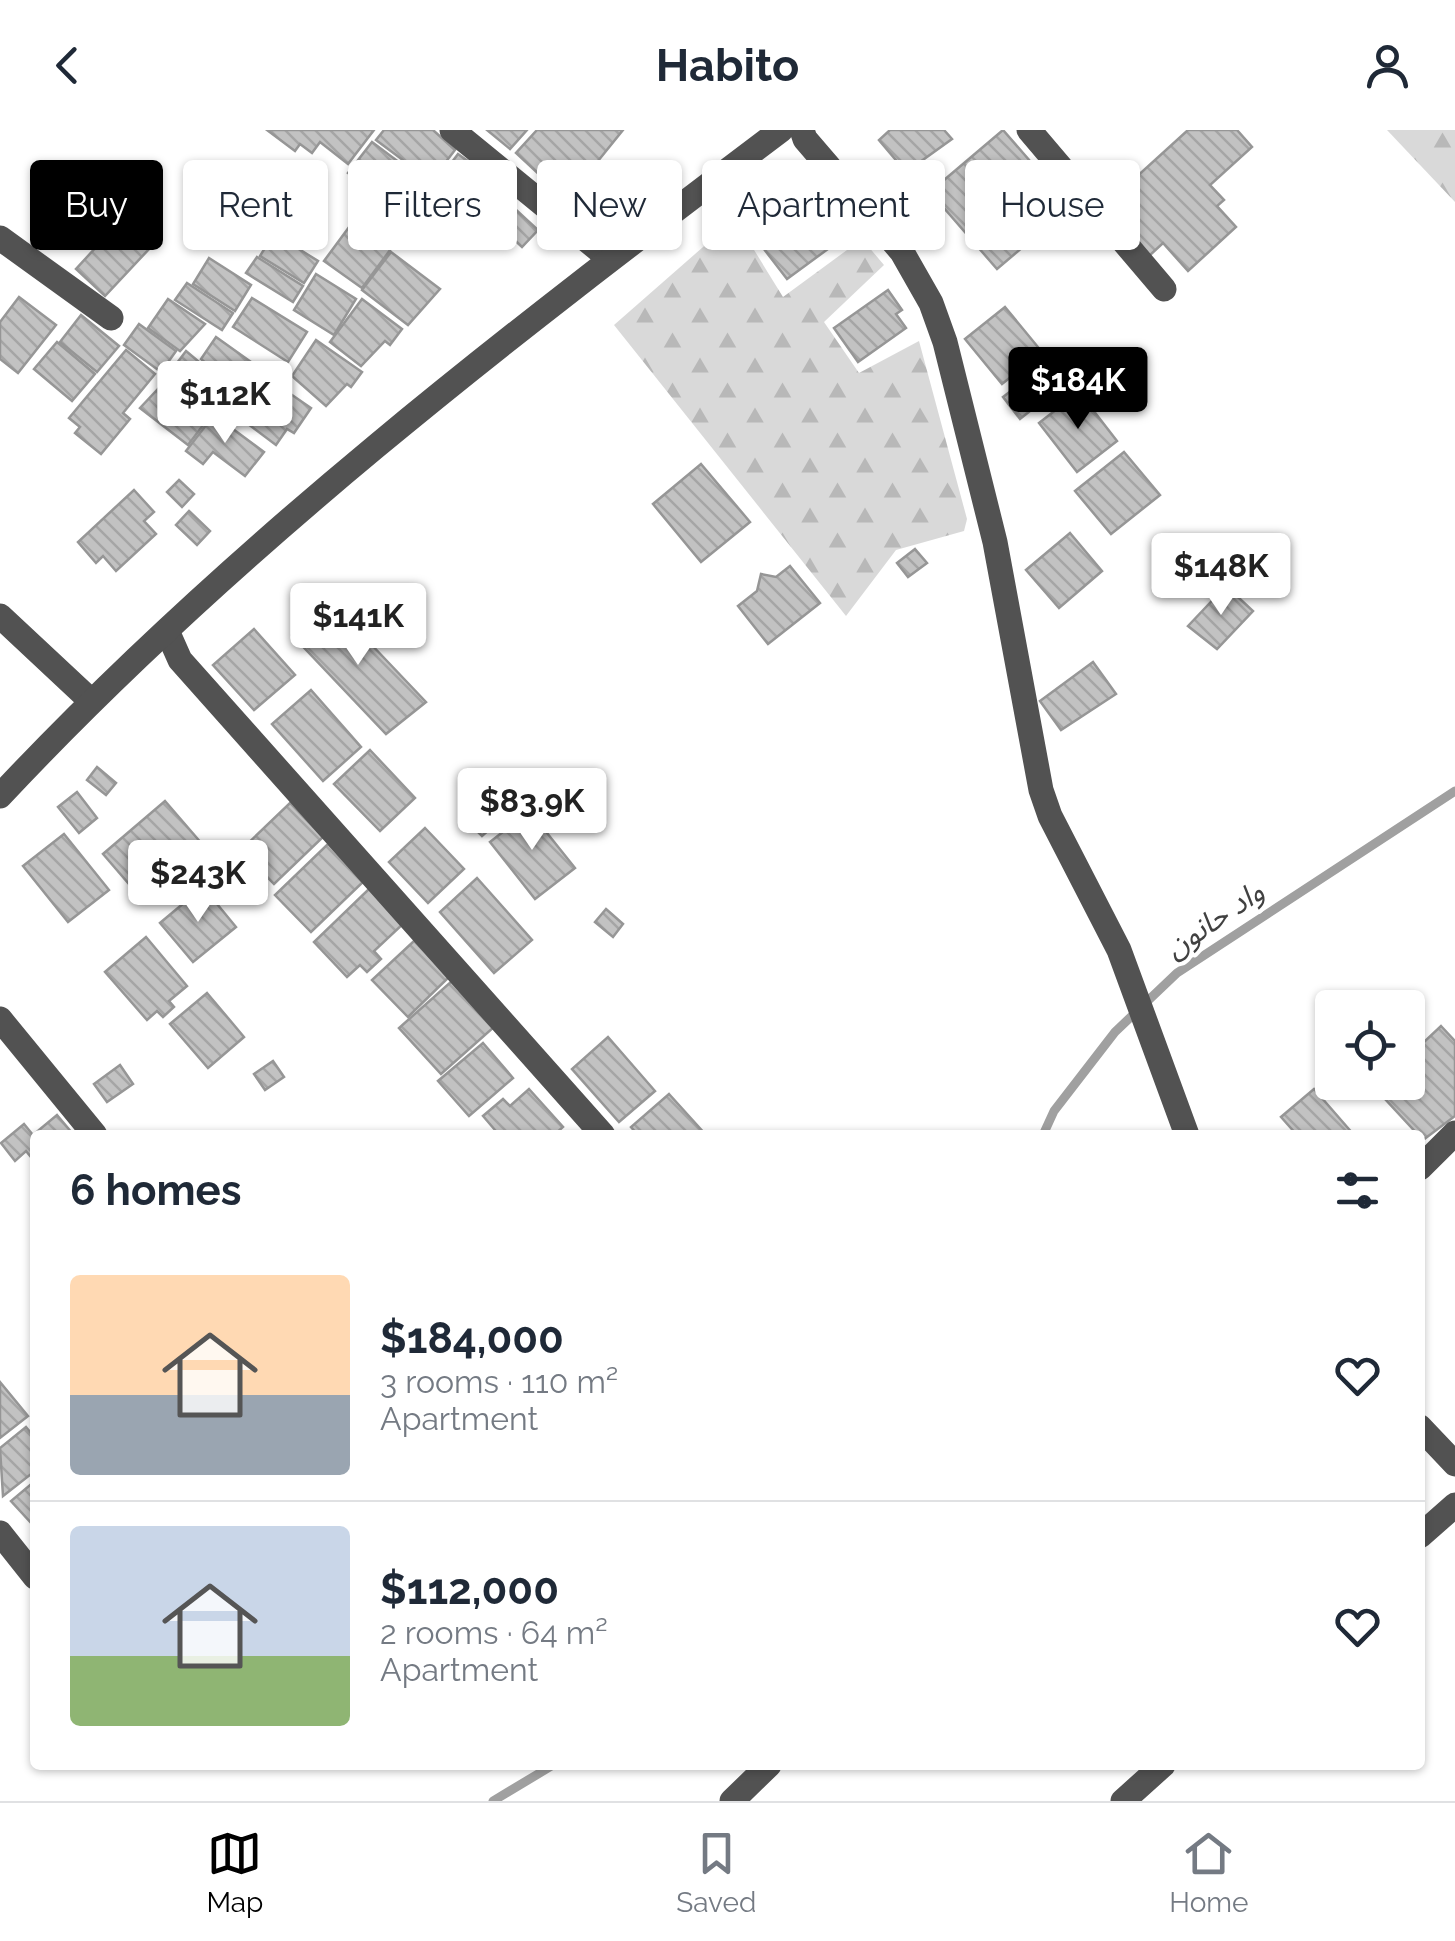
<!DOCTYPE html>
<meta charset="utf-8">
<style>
body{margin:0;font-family:Raleway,"Noto Sans Arabic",sans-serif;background:#f2f2f3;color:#1f2937;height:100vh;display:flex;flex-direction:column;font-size:38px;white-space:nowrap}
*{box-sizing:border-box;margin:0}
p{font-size:32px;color:#747a83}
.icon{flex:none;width:55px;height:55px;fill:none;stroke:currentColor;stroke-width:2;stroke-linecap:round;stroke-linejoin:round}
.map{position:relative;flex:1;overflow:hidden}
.sheet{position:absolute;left:30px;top:1000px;width:1395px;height:640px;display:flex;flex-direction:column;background:#fff;border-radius:10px;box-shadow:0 2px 8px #0004}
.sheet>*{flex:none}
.top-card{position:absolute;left:30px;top:30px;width:1395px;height:90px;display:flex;gap:20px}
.buttons{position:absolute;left:1315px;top:860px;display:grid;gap:20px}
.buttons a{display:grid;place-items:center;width:110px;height:110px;border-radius:10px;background:#fff;box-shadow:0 2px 8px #0004;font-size:50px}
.price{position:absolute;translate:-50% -85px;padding:0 22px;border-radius:10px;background:#fff;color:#222;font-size:32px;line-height:65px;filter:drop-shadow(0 2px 5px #0008)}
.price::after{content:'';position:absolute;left:50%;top:60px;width:30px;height:22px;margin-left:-15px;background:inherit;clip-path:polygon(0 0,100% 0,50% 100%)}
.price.current{background:#000;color:#fff}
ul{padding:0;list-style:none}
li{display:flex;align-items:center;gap:30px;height:250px;padding:0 40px}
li+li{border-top:2px solid #e0e1e3}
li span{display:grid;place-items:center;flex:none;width:280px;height:200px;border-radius:10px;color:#555}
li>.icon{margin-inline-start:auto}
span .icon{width:120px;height:120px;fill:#fffc;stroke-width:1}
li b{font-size:42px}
h2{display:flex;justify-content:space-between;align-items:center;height:120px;padding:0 40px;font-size:42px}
.chip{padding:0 35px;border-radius:10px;background:#fff;box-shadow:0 2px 8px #0004;font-size:35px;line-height:90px}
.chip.current{background:#000;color:#fff}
header{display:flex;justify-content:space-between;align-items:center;height:130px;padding:0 40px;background:#fff;font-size:45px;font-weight:700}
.tabs{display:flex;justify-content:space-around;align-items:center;height:140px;border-top:2px solid #e0e1e3;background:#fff;font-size:28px;color:#747a83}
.tabs a{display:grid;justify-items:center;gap:5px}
.tabs .current{color:#000}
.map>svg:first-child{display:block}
.forest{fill:url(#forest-firs)}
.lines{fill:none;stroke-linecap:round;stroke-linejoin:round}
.stream{stroke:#a0a0a0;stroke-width:9}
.building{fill:url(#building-back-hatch);stroke:#969696;stroke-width:2.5}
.minor{stroke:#525252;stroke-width:25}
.labels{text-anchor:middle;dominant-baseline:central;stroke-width:8;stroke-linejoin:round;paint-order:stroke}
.water-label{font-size:30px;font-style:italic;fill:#414141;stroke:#fff}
</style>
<header><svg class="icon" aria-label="back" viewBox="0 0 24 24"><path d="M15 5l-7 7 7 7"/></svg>Habito<svg class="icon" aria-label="person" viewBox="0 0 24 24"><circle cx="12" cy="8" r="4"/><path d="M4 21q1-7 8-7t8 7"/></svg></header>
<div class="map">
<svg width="1455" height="1671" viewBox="0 0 1455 1671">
<defs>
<pattern id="forest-firs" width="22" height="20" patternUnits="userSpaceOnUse" patternTransform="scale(2.5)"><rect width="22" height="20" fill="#d9d9d9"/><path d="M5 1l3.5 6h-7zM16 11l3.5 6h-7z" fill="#b8b8b8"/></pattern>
<pattern id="building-back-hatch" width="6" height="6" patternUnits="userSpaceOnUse" patternTransform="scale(2.5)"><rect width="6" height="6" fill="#c2c2c2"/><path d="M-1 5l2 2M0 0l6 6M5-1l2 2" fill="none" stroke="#a5a5a5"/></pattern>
</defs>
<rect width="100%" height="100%" fill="#fff"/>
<g class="forest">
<path d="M1387 0H1455V72Z"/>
<path d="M735 89 783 167 862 109 884 135 824 192 859 243 919 211 967 389 964 401 896 420 846 486 614 195Z"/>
</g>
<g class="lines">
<g class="stream">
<path d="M1043 1005 1054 981 1115 902 1177 843 1455 661"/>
<path d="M493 1671 553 1635"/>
</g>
</g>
<g class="building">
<path d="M267 0H374L348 34 320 12 312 23 300 14 295 21Z"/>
<path d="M384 0H433L455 20 431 51 376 10Z"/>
<path d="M487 0H527L510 19Z"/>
<path d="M537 0H623L577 57 569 49 557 61 516 23Z"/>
<path d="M890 0H944L952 9 906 42 879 10Z"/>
<path d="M1003 0 1070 77 997 139 930 62Z"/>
<path d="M1188 0H1237L1252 17 1210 55 1224 70 1217 76 1236 97 1188 141 1163 113 1149 126 1130 105 1138 98 1112 69Z"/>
<path d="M372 12 428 54 405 85 348 43Z"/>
<path d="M458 24 482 41 468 60 464 57 450 85 426 67Z"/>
<path d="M799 32 821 60 764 104 757 95 751 99 733 75Z"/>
<path d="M816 66 847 105 787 149 757 110Z"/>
<path d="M514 78 538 100 522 117 498 95Z"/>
<path d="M355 89 393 116 362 158 324 131Z"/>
<path d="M121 90 150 118 105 166 76 139Z"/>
<path d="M267 99 318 131 304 153 260 126 265 118 258 113Z"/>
<path d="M391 122 440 159 408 195 362 160Z"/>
<path d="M257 127 303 156 293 172 246 143Z"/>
<path d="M209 128 251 155 235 181 193 154Z"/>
<path d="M316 144 356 169 334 205 294 180Z"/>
<path d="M187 153 233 183 222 200 175 170Z"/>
<path d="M888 160 902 180 896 184 906 198 858 232 834 198Z"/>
<path d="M19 167 56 195 18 243 0 229V192Z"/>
<path d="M252 168 307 202 288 232 233 197Z"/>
<path d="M168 169 205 194 180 221 148 198Z"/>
<path d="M362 169 402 199 390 215 385 211 361 236 330 212Z"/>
<path d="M1005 177 1042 222 1002 254 965 209Z"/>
<path d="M81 185 119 216 97 242 60 212Z"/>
<path d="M139 194 176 221 161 242 124 215Z"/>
<path d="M216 207 258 237 239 263 201 229Z"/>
<path d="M316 210 362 242 351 257 347 254 326 276 292 246Z"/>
<path d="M57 212 95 244 72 271 34 239Z"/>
<path d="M126 220 155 244 123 283 130 289 101 324 75 303 80 297 69 288Z"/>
<path d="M186 221 236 263 225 279 171 241Z"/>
<path d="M173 243 217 277 188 315 140 278Z"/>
<path d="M263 245 311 278 294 303 287 299 276 315 236 285Z"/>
<path d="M1024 251 1040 273 1020 289 1003 267Z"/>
<path d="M1079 262 1117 311 1077 342 1039 293Z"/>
<path d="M214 285 264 322 245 346 213 322 203 334 186 321Z"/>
<path d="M1124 322 1160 365 1111 404 1075 361Z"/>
<path d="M701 334 750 392 701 432 653 374Z"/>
<path d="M179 350 194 364 182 377 167 362Z"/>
<path d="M134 360 154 382 144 391 156 404 116 441 103 426 96 433 78 412Z"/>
<path d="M189 381 210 401 197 415 176 395Z"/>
<path d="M1070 403 1102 441 1059 478 1026 440Z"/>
<path d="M915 419 927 433 908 447 897 433Z"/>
<path d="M790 436 820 473 768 514 738 476 757 461 761 444 776 447Z"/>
<path d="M1226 456 1253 481 1217 519 1188 496Z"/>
<path d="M329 470 426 572 386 604 292 505Z"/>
<path d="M254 499 295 545 254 580 213 535Z"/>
<path d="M1093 532 1116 564 1061 600 1040 571Z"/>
<path d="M311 560 361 617 323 651 272 594Z"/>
<path d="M370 620 415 668 380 701 334 654Z"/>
<path d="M97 637 116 653 106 665 87 650Z"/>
<path d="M77 662 97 688 79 703 58 677Z"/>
<path d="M165 671 203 715 141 768 103 724Z"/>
<path d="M290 673 323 707 274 754 241 720Z"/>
<path d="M523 673 575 738 535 769 490 712 513 694 507 686Z"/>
<path d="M486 678 499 691 482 706 470 694Z"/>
<path d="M425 698 464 739 428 773 389 732Z"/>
<path d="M64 704 109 760 68 792 23 736Z"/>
<path d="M328 714 364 751 311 802 275 765Z"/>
<path d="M477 748 532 810 494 843 440 782Z"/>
<path d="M203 757 236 797 193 832 160 793Z"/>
<path d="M370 758 404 793 374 821 381 829 367 842 360 835 347 847 314 812Z"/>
<path d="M606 779 623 794 613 807 595 792Z"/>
<path d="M146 807 187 856 169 871 174 877 163 887 157 881 147 890 105 842Z"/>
<path d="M414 811 449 847 408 887 372 850Z"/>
<path d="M452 851 494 897 441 944 399 898Z"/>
<path d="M207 863 244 907 208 938 170 894Z"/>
<path d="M1441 896 1455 911V986L1423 1010 1374 957 1380 952H1408V927Z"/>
<path d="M608 907 655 961 619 992 572 939Z"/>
<path d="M483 913 513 948 469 986 438 951Z"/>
<path d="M273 931 284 947 265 960 254 944Z"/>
<path d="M120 935 133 954 107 972 94 954Z"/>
<path d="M529 959 563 997 554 1005H489L495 1000 483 986 503 969 510 976Z"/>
<path d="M1314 959 1354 1005H1297L1281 987Z"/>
<path d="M669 964 706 1005H638L631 997Z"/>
<path d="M57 985 73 1004 35 1005V1032L26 1021 15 1031 1 1013 24 994 33 1005Z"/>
<path d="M0 1252 28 1286 0 1308Z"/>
<path d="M26 1297 35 1308V1341L3 1366 0 1318Z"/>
<path d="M35 1351V1393L33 1395 11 1371Z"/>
</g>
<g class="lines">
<g class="minor">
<path d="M452 0 610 129"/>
<path d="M802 0 805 9 902 122 931 173 945 212 995 412 1041 660 1050 686 1119 820 1187 1005"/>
<path d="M1029 0 1164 159"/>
<path d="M0 108 111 188"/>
<path d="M0 486 90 570"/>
<path d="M168 503 180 530 603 1005"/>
<path d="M0 666C234 416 508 206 781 0"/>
<path d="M0 889 95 1005"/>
<path d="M1420 1038 1455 1003"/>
<path d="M1420 1297 1455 1334"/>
<path d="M0 1403 35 1447"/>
<path d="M1420 1406 1455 1375"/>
<path d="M732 1671 769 1635"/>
<path d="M1123 1671 1163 1635"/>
</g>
</g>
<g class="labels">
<g class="water-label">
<text transform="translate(1214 789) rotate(-34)">واد حانون</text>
</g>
</g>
</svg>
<div class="buttons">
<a><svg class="icon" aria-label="locate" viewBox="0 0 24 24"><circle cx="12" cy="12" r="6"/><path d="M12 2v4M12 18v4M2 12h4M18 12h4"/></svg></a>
</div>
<b class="price current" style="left:1078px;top:302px">$184K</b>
<b class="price" style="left:225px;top:316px">$112K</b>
<b class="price" style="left:1221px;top:488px">$148K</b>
<b class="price" style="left:358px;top:538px">$141K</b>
<b class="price" style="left:532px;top:723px">$83.9K</b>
<b class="price" style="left:198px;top:795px">$243K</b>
<div class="top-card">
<a class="chip current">Buy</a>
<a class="chip">Rent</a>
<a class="chip">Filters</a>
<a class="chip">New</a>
<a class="chip">Apartment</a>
<a class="chip">House</a>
</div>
<section class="sheet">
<h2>6 homes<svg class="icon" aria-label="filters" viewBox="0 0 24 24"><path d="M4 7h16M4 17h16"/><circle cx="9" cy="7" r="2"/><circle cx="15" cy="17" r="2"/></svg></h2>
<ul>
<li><span style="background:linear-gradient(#ffd9b3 60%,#9aa5b1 0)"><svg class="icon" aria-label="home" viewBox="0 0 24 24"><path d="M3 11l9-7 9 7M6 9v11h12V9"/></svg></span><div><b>$184,000</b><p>3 rooms · 110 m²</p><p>Apartment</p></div><svg class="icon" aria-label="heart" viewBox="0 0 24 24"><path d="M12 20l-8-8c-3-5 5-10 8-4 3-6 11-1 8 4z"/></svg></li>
<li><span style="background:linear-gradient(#c9d6e8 65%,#8fb573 0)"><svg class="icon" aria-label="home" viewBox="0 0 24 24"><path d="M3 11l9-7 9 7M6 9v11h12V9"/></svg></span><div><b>$112,000</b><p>2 rooms · 64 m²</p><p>Apartment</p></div><svg class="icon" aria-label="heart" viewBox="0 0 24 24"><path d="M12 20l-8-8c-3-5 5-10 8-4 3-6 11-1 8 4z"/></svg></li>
</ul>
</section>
</div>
<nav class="tabs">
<a class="current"><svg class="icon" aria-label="map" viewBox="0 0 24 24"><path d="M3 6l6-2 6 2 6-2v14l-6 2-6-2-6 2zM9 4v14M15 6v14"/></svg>Map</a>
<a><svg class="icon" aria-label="saved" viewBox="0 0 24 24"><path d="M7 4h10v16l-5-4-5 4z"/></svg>Saved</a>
<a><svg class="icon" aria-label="home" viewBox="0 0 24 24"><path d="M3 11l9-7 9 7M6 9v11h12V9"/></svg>Home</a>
</nav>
